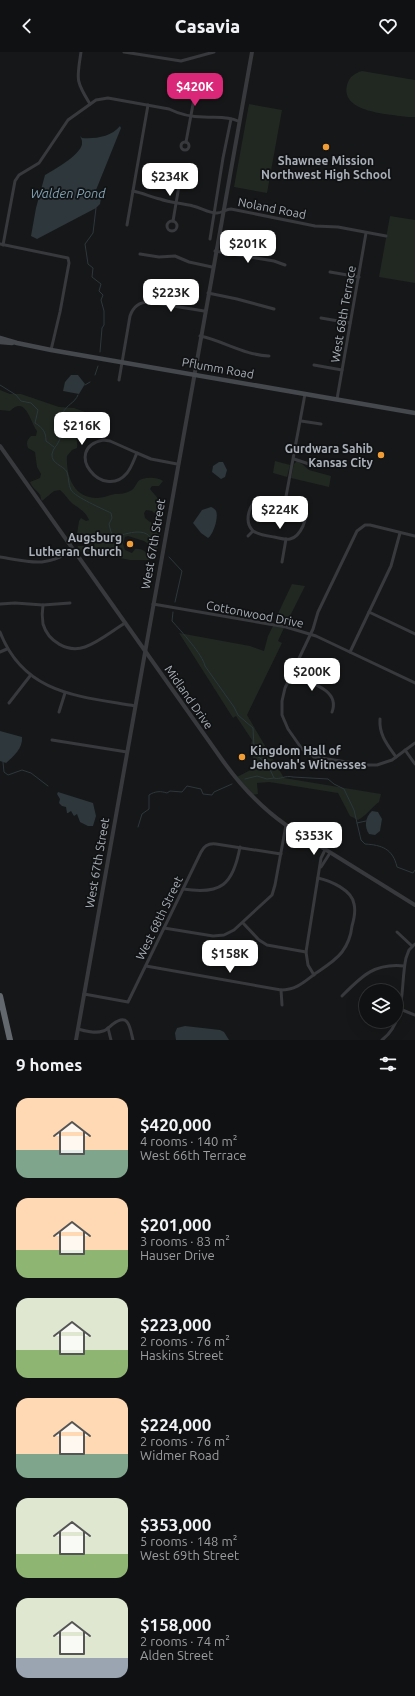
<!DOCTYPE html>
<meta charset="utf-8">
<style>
body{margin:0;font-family:Ubuntu,sans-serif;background:#1e1f20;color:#f1f3f6;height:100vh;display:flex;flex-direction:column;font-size:15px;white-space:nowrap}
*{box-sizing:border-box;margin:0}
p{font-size:13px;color:#9c9d9f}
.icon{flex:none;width:22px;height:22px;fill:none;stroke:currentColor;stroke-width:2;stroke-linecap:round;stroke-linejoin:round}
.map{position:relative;height:988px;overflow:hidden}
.panel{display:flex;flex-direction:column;background:#101112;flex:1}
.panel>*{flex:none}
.fabs{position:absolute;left:359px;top:932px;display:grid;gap:8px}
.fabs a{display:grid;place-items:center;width:44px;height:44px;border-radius:50%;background:#101112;box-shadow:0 4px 16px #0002,0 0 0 1px #303132;font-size:20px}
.price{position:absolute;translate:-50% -34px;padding:0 9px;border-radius:8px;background:#fff;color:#222;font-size:13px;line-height:26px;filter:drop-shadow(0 1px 2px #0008)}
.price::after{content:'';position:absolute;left:50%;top:24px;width:12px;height:9px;margin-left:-6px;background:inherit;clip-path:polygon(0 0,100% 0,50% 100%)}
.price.active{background:#db2777;color:#fff}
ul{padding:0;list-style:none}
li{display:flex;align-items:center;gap:12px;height:100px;padding:0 16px}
li span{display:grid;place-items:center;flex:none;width:112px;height:80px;border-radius:12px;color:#555}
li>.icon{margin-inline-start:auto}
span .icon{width:48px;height:48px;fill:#fffc;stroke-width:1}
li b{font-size:17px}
h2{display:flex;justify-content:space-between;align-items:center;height:48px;padding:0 16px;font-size:17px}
header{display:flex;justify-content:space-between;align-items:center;height:52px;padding:0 16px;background:#101112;font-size:18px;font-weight:800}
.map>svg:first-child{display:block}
.green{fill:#202821}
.water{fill:#2d373c}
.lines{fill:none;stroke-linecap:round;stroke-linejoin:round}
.stream{stroke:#2d373c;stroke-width:1}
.minor{stroke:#37393d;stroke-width:3}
.tertiary{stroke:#37393d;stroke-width:4}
.secondary{stroke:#45484d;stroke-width:4.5}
.motorway{stroke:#63686e;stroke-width:6}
.poi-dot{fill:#f09d37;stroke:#111213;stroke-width:1.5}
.labels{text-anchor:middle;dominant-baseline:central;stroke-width:3.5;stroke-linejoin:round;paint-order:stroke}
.poi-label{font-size:12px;font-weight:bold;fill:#a9afb8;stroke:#111213;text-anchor:end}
.street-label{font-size:12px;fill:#a9afb8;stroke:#111213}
.water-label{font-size:13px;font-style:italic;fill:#80a1b3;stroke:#111213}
</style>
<header><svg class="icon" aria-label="back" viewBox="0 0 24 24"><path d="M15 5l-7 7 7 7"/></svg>Casavia<svg class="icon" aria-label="heart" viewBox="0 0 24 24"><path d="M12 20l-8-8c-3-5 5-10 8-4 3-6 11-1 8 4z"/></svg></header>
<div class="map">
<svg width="415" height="988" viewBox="0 0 415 988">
<rect width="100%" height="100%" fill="#161718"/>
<g class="green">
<path d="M362 19 415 28V65H408C390 62 340 61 347 33 349 25 355 21 362 19Z"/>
<path d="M249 52 282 58 267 141 234 135Z"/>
<path d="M390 164 415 168V231L379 225Z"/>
<path d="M0 338 10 342H21L59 355 74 356 93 363C91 374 80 376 77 383 76 387 78 392 77 396L72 398 67 404C66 423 73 446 97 446 103 446 109 443 115 442 120 442 124 442 130 439 136 437 136 428 142 427 149 425 157 425 163 429L159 434H152L150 437 160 449 159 455 164 458 163 462 159 465 152 459 146 458 144 461 145 466 150 470 160 472C161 482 160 493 155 502L152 501 147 491 144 489 128 484 125 485 123 492 125 498 132 501 135 497C142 496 149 501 150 508H130L115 505 101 499 79 500 77 498 78 494H84L101 486 100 484 81 486 77 482 79 469 81 466 86 469 89 468C86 460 80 457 73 452 68 448 65 442 60 438L54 439 42 449C41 448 41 445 40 443 37 438 32 436 30 430L40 426 41 422 37 415 35 400 28 396C26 391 27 388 31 384H36L37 379C30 370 26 343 10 359L0 358Z"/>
<path d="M275 409 290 413 287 425 273 421Z"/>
<path d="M297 409 302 412 309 418 331 424 329 435 291 426 294 412Z"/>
<path d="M292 532 305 534 286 572 274 570Z"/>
<path d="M273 574 284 576 278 589 282 591 247 663 284 726 381 742 379 750C371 756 366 764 358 768L350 764 338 741 269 730 257 731 258 742 252 743 237 725 256 715 250 697 252 688 236 664 233 666 179 581 250 594 264 599 268 584Z"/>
</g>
<g class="water">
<path d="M120 74 121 76 96 138 97 143 101 146 100 152 96 156 37 187 31 184 36 156 45 123C54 118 84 101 82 90 82 88 81 86 80 84L82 86C95 87 111 85 120 74Z"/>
<path d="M71 323H78L85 332 79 342 63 339 65 330Z"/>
<path d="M219 410H223L227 418 225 425 221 427 212 420 213 414Z"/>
<path d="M211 455C213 456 215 457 216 459 219 465 213 483 208 486L201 481 193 471 202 458Z"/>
<path d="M0 679 22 685C23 696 14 704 6 711L0 709Z"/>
<path d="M58 740 93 751 96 764 93 774H88L80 770 77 762 74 764 71 759 68 761H67L66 755 62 754 59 751 60 747 57 742Z"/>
<path d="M372 759 378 760 382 767 380 779 375 783 369 782C364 775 365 765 372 759Z"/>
<path d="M185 974 220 978 224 980 229 988H176L175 981 177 976Z"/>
</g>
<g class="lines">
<g class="stream">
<path d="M96 156 93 181 85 192 88 212 93 216 92 225 101 232 99 239 103 243 101 248 104 259V273L102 276 100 300"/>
<path d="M95 323 98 314"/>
<path d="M0 333 16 343 21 349 31 351 38 358 35 371C43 376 46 380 46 389L54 395"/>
<path d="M85 333 90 330"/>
<path d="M78 343C75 351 66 353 63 361L69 363C66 372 63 380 59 389 57 394 53 396 52 402 51 412 63 413 67 420 69 426 68 432 71 438 75 445 103 457 111 461L112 466 109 472 111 480 114 485C133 480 153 472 155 500"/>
<path d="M169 505 182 519 175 550"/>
<path d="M173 560 172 569C181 579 203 603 205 614L234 655 238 663 253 676 254 695 257 704 267 711 274 726C280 728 285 723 293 725L328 727 334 732 344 737 354 758 361 788 365 792C382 793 393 797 397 815L413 821 415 818"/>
<path d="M3 710 4 720 8 723 22 718 31 721 48 734"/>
<path d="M245 727 257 724 267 727 274 726"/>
<path d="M357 771 366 769"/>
<path d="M138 775 142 762 149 757V743C155 739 161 739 167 741L170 739 182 740 187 734 201 737 203 742 212 743 214 740 232 732"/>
</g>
<g class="minor">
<path d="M81 0C77 27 75 28 90 52"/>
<path d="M124 0 181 9 214 0"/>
<circle cx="195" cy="43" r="4.5"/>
<circle cx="185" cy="94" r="4"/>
<path d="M186 90 194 47"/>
<circle cx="182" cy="118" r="5"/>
<path d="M133 139C143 141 151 145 160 147 171 151 182 151 193 154 202 156 208 161 217 161 222 161 226 157 231 157L315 174 338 175 386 184"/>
<circle cx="172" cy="174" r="5"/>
<path d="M173 169 181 122"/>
<path d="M127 173 148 53"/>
<path d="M210 187 223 106 231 67"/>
<path d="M0 192 68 206 69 211 60 260 51 298"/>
<path d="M3 193 15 129 19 123 39 111 68 68 96 48 108 46 169 57C179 62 192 65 204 65 216 66 227 64 238 69"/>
<path d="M215 199 274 209 285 213"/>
<path d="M140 202 159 205 175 204 189 210 212 215"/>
<path d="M330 220 359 225"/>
<path d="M208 241 237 247 274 257"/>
<path d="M321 266 350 271"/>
<path d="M200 284C224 289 244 303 269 304"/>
<path d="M314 313 342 318"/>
<path d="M119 328 130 264C133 255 140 250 149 250L204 259"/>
<path d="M337 347 366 181"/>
<path d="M301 369 321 372"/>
<path d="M103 388 110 389 137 401C134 407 132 415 127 421 103 450 61 397 103 388Z"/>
<path d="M137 401 151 407 177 412"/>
<path d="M294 407 312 413"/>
<path d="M261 447C269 447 297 450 303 457 310 465 300 485 290 487 285 488 279 486 274 485 267 484 259 483 253 479 244 470 248 451 261 447Z"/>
<path d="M285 450 305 342"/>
<path d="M248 484 253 479"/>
<path d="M415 484 370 473H365L357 479 318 560 313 577 285 636 282 649V663L288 677 302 697 314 705 367 713H377L392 708 415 691"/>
<path d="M0 505C31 510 45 516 73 498"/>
<path d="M282 510 286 487"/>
<path d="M0 552 15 551 43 553 70 551"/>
<path d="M153 552 286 575 316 584 415 631"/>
<path d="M43 553C42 559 42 566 43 572 48 589 67 601 85 595 99 590 112 579 125 571"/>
<path d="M369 560 415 582"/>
<path d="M0 580C24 642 78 644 135 654"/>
<path d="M0 600 7 597"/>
<path d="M350 600 391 514 400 481"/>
<path d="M291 622C307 630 341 637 332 660"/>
<path d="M9 651 30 624"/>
<path d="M59 660 65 641"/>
<path d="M380 667C379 683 387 692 396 705"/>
<path d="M52 688 127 700"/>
<path d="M405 698 415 712"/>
<path d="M321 815 330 801"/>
<path d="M183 837C221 843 233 833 240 795"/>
<path d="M243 871 259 888 267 893 306 900"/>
<path d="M164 876 213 884 224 883 234 878 272 843 275 833 286 773"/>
<path d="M397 880 412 894"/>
<path d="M146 914 281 938C296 938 304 930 316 921 325 915 335 909 342 900 348 892 351 883 352 874 354 867 356 859 354 852 352 838 331 829 318 826"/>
<path d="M314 923 308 913 306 900 321 806 325 798"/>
<path d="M281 938 282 953"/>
<path d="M84 942 128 950 201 800C204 794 209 791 216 792L281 802"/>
<path d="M342 944C362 924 374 911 404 914"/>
<path d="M400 957 415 963"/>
<path d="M108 976 111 988"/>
<path d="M78 977C86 979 95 982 103 979 107 978 110 974 113 972 129 960 130 976 133 988"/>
<path d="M382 988C407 969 400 933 406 906L409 898 415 892"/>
</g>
<g class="tertiary">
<path d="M0 394 223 709C241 734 260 755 286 773L415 853"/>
<path d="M76 988 252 0"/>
</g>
<g class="secondary">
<path d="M0 286 17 291 51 298 415 361"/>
<path d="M0 290 12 291"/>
</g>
<path class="motorway" d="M0 944 10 988"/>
</g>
<g class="poi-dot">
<circle cx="326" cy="95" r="4"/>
<circle cx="381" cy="403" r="4"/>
<circle cx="130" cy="492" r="4"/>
<circle cx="242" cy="705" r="4"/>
</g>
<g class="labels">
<g class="poi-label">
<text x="326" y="108" text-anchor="middle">Shawnee Mission<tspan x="326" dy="14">Northwest High School</tspan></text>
<text x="373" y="396">Gurdwara Sahib<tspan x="373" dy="14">Kansas City</tspan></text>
<text x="122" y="485">Augsburg<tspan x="122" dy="14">Lutheran Church</tspan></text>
<text x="250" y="698" text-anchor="start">Kingdom Hall of<tspan x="250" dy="14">Jehovah's Witnesses</tspan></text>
</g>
<g class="street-label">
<text transform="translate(272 156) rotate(11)">Noland Road</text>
<text transform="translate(343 262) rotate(-80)">West 68th Terrace</text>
<text transform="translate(218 316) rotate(10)">Pflumm Road</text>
<text transform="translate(153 492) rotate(-80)">West 67th Street</text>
<text transform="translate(255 562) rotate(11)">Cottonwood Drive</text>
<text transform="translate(189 645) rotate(55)">Midland Drive</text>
<text transform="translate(97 811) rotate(-80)">West 67th Street</text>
<text transform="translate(159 866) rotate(-64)">West 68th Street</text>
</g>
<g class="water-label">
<text x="68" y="141">Walden Pond</text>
</g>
</g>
</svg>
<div class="fabs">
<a><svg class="icon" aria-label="layers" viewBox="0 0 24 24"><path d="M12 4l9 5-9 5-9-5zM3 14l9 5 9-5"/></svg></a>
</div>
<b class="price active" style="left:195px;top:55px">$420K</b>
<b class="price" style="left:170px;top:145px">$234K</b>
<b class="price" style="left:248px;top:212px">$201K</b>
<b class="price" style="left:171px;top:261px">$223K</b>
<b class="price" style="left:82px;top:394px">$216K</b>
<b class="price" style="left:280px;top:478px">$224K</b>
<b class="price" style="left:312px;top:640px">$200K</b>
<b class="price" style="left:314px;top:804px">$353K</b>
<b class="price" style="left:230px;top:922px">$158K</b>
</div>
<section class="panel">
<h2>9 homes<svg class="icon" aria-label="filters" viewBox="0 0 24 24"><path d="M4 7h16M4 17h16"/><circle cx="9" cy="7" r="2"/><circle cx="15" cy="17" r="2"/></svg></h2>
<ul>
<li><span style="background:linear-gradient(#ffd9b3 65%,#7fa58c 0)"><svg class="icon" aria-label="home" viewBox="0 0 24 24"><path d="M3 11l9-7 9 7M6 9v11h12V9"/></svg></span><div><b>$420,000</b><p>4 rooms · 140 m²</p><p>West 66th Terrace</p></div></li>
<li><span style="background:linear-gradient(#ffd9b3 65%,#8fb573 0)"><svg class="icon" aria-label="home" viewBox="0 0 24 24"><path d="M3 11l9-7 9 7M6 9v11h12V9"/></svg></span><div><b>$201,000</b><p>3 rooms · 83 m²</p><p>Hauser Drive</p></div></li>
<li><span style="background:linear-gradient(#dfe7d0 65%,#8fb573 0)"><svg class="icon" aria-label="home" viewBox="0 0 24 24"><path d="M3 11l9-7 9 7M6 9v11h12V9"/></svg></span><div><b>$223,000</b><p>2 rooms · 76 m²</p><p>Haskins Street</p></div></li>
<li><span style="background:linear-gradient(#ffd9b3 70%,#7fa58c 0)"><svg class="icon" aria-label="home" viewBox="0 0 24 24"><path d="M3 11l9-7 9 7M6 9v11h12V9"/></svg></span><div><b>$224,000</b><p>2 rooms · 76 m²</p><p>Widmer Road</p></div></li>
<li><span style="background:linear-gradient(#dfe7d0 70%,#8fb573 0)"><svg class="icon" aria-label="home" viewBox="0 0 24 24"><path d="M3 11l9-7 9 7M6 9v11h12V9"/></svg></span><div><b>$353,000</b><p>5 rooms · 148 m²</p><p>West 69th Street</p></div></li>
<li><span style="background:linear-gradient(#dfe7d0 75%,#9aa5b1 0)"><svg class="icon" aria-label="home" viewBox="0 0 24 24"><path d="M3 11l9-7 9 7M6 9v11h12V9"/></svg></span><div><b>$158,000</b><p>2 rooms · 74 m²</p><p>Alden Street</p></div></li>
</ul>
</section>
